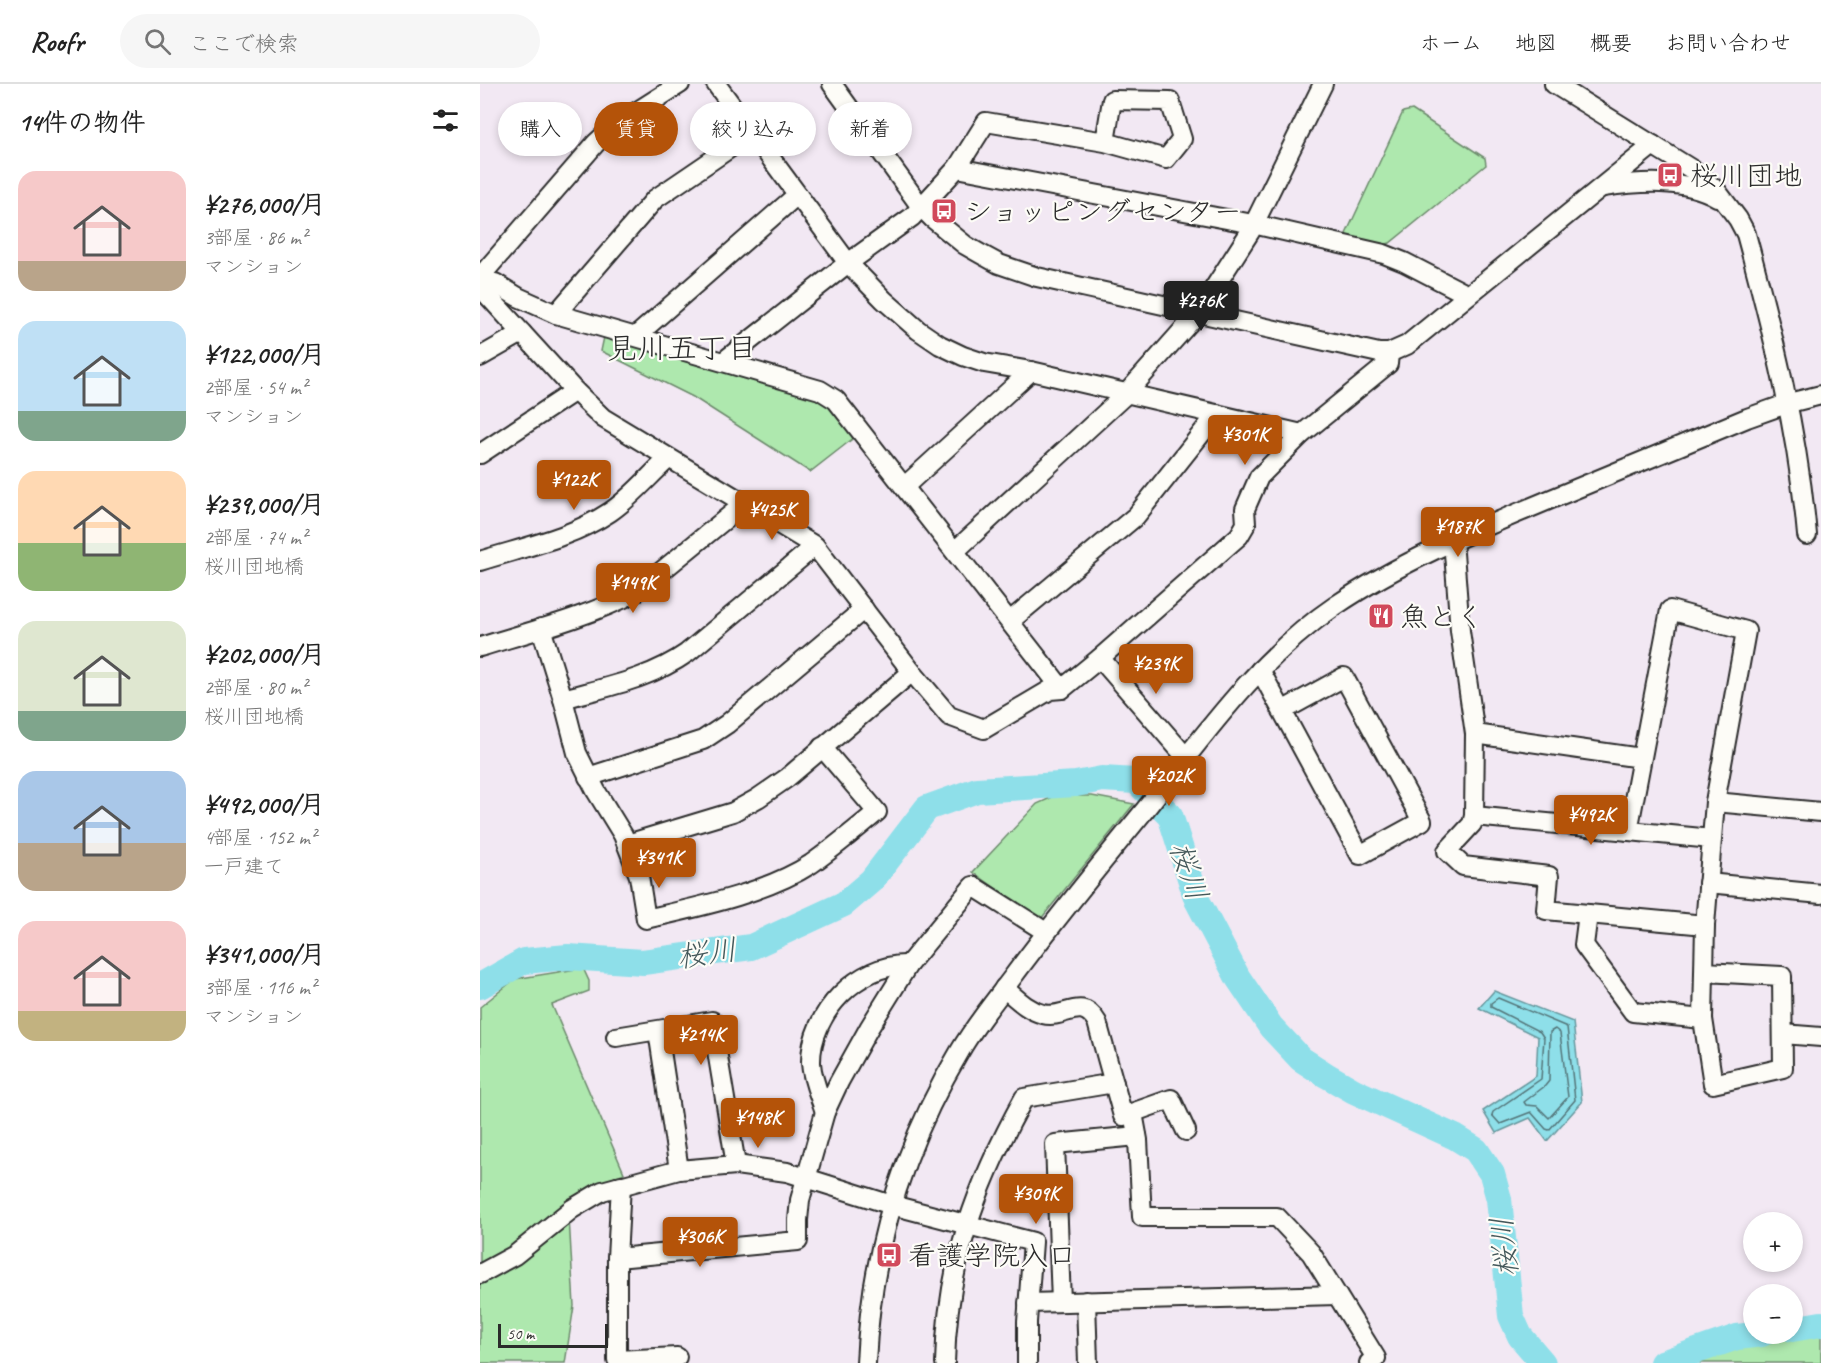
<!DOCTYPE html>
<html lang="ja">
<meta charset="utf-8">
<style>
body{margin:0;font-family:Caveat,"Klee One",sans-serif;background:#f6f6f6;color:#222;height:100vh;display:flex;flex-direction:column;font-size:22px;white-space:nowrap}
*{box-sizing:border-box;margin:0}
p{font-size:20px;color:#767676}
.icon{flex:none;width:33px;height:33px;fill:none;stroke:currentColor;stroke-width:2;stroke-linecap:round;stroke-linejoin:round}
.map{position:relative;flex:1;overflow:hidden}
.side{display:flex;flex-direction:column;background:#fff;width:480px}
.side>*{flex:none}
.banner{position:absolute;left:18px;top:18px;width:570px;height:54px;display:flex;gap:12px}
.buttons{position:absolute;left:1263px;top:1128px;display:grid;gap:12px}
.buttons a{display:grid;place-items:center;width:60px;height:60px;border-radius:50%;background:#fff;box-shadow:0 3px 9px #0003;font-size:30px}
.scale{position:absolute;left:18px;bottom:15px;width:110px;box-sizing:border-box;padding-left:6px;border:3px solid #2b2b2b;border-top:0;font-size:16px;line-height:21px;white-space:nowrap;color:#2b2b2b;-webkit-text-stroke:4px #fdfcf7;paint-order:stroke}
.price{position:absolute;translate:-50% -51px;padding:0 14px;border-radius:6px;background:#b45309;color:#fff;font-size:20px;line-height:39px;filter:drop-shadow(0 2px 3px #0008)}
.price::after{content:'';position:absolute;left:50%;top:36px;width:18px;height:14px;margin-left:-9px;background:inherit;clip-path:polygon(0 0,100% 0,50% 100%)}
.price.current{background:#222;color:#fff}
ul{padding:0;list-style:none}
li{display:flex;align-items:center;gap:18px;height:150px;padding:0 18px}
li span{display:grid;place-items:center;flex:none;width:168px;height:120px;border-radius:18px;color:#555}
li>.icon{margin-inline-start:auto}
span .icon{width:72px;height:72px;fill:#fffc;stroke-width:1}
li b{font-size:26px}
h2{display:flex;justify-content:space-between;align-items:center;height:72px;padding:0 18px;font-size:26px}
.chip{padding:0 21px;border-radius:27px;background:#fff;box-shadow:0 3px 9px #0003;font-size:21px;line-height:54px}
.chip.current{background:#b45309;color:#fff}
header{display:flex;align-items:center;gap:36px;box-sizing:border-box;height:84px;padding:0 30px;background:#fff;border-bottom:2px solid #e0e0e0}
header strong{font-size:28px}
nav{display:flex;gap:33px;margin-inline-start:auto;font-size:21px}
.search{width:420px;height:54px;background:#f6f6f6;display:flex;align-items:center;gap:15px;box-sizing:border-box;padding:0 21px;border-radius:33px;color:#767676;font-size:22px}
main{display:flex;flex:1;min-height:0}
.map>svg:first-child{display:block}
.green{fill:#aee8ae;stroke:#6c8a6c;stroke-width:1.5}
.water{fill:#8edfe9;stroke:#66979d;stroke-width:1.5}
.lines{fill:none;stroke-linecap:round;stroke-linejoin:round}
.shore{stroke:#537377;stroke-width:1.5}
.river{stroke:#8edfe9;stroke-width:26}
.minor-casing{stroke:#2b2b2b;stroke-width:22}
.minor{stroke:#fdfcf7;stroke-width:18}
.labels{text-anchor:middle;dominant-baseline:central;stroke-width:4.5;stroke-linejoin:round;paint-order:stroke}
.poi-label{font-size:28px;fill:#2b2b2b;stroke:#fdfcf7;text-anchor:start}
.neighbourhood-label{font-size:30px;fill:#2b2b2b;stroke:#fdfcf7}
.water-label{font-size:30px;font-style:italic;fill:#44585a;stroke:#fdfcf7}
</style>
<header>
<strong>Roofr</strong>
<div class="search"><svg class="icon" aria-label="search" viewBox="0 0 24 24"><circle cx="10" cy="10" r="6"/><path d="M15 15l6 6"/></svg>ここで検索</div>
<nav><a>ホーム</a><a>地図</a><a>概要</a><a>お問い合わせ</a></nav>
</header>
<main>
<section class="side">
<h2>14件の物件<svg class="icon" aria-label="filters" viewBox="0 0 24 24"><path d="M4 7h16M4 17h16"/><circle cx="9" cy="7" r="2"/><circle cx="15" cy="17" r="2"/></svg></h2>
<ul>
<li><span style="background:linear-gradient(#f6c9c9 75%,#b9a48a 0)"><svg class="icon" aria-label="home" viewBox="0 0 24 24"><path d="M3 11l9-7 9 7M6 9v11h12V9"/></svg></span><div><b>¥276,000/月</b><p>3部屋 · 86 m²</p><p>マンション</p></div></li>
<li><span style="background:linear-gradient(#bfe0f5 75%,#7fa58c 0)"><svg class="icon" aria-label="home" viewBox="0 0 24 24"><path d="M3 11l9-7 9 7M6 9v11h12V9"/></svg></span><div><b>¥122,000/月</b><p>2部屋 · 54 m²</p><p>マンション</p></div></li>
<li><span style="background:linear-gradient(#ffd9b3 60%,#8fb573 0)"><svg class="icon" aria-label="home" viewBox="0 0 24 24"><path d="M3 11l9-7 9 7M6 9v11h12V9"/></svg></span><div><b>¥239,000/月</b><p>2部屋 · 74 m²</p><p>桜川団地橋</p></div></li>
<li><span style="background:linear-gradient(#dfe7d0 75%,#7fa58c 0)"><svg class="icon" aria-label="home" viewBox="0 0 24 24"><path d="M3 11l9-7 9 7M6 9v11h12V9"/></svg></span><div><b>¥202,000/月</b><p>2部屋 · 80 m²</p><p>桜川団地橋</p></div></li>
<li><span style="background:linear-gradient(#a9c7e8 60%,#b9a48a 0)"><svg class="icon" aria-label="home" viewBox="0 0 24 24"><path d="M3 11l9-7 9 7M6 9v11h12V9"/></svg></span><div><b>¥492,000/月</b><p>4部屋 · 152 m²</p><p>一戸建て</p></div></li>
<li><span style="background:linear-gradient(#f6c9c9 75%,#c2b280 0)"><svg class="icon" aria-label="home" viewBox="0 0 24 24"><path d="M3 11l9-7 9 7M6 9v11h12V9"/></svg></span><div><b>¥341,000/月</b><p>3部屋 · 116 m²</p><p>マンション</p></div></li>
</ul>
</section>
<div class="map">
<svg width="1341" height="1279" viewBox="0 0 1341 1279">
<rect width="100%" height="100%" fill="#f2e8f3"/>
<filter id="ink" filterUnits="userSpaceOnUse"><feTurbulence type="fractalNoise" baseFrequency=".0167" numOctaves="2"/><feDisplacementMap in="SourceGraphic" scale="12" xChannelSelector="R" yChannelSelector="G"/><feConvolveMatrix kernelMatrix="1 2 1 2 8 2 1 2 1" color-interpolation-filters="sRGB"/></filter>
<g filter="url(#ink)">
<g class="green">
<path d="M932 26 1005 74 1006 81 910 159 900 162 869 156 866 150 923 28Z"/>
<path d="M124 253 334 311 349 322 375 353 330 388 213 313 121 267Z"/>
<path d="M575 712H612L654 720 560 836 493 788 557 720Z"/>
<path d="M103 884 109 897V907L72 921 144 1089 88 1115 94 1222 85 1279H0V923L35 895Z"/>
<path d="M1341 1249V1279H1205L1261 1261Z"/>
</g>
<path class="water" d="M1014 907 1093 938 1102 1018 1067 1057 1050 1034 1016 1049 1003 1027 1056 992 1058 953 999 924Z"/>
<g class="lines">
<g class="shore">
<path d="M1018 914 1087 943 1095 1016 1069 1046 1066 1045 1051 1028 1020 1040 1012 1031 1013 1028 1061 995 1064 954 1060 948 1011 923V919Z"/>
<path d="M1075 945 1080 949 1088 1013 1069 1034 1057 1022 1046 1021 1044 1018 1065 1002 1069 997 1070 948Z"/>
</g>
<g class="river">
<path d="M0 902 44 877 88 873 163 878 271 863 364 820 392 796 447 724 497 706 596 700 622 695 656 697 690 731 717 816 758 894 791 943 821 975 846 991 874 1007 975 1053 996 1066 1012 1090 1019 1115 1031 1232 1040 1252 1063 1279"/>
<path d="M1312 1245 1341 1240"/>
<path d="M1182 1279 1257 1253 1282 1250"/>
</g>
<g class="minor-casing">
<g id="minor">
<path d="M236 0 368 179 404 216 438 246 460 261 483 272 504 279 551 287 822 350"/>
<path d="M352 0 441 123 452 134 485 161 499 169 519 180 557 193 899 269H909L927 261 1173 61"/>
<path d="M1074 0 1213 86 1236 106 1258 135 1266 150C1293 249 1318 349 1327 451"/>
<path d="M477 84 773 140 904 170 924 178 988 211"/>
<path d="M1123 103C1158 98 1205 94 1237 113"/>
<path d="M0 193 116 59 137 40 200 0"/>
<path d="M0 198 15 199 38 213 76 230 340 306 356 316 582 605"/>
<path d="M0 203 95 307 123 334 335 462 432 588 469 632 504 645 570 606 582 605 620 574 759 452 766 440 765 425 779 393 822 350 908 280 909 269"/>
<path d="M76 230 175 115 272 49"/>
<path d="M156 252 317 111"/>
<path d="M0 273 42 249"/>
<path d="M244 277 368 179 432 133 477 84 506 38 625 58 686 75 702 55 690 17 632 16 625 58"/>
<path d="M0 370 95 307"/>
<path d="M425 402 551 287"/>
<path d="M973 456 980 547 995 650 994 732 992 740 967 767 983 782 1069 792 1066 826 1225 841"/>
<path d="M475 467 646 310 718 229 770 148 843 0"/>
<path d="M0 477C44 463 91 454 130 428 151 414 169 392 188 375"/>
<path d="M530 537 656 432 737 330"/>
<path d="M61 544 83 615 97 669 116 707 143 751 159 792 166 835C218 823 286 809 331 780 354 764 376 745 397 728L342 663"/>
<path d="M0 563C49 548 111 532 156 508L264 420"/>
<path d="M620 574 705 672"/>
<path d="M780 586 880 771 942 737 864 593 802 627"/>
<path d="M83 615C126 603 170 595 207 569L335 462"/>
<path d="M995 650 1161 674"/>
<path d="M108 693 223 656 247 640 384 525"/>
<path d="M1235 718 1341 728"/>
<path d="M994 732 1232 755"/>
<path d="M1148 747 1190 526 1266 547 1235 718 1225 841 1223 935 1233 1000 1303 984 1302 892 1224 888"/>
<path d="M147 760 253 728 278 714 307 694 432 588"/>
<path d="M1228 799 1341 810"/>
<path d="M1108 830 1104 861 1153 928 1223 935"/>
<path d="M524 904C536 914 547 926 563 930 585 936 601 911 617 938L643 1032 691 1015 706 1047"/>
<path d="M178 947 199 1086"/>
<path d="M1303 950 1341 953"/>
<path d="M136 953 232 937 256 1081"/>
<path d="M345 1028C340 1012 332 996 331 979 330 929 379 879 428 881"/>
<path d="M653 1029 658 1056 662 1133H797L831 1169 896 1274 889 1279"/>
<path d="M141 1101 137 1174 318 1157V1136L320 1116 345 1028 359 998 389 944 428 881 493 802 566 848"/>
<path d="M137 1174V1276L197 1273"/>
<path d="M0 1190 35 1171 92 1125 122 1107 199 1086 256 1081 307 1088 412 1121 553 1158 547 1238V1279"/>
<path d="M606 1217 608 1279"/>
<path d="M581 1218 575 1060 657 1052"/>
<path d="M548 1219 857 1211"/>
<path d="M386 1279C391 1168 423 1062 480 967 495 941 514 918 532 894 574 837 619 782 664 727 722 654 777 575 855 522 920 478 992 448 1064 418 1131 390 1199 362 1267 334L1309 319 1341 311"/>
<path d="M465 1279C467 1179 496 1101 544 1014L634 999"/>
</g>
</g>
<use href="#minor" class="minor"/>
</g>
</g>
<defs>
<g id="bus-square" transform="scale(1.35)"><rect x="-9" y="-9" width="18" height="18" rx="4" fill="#d1495b" stroke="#fdfcf7"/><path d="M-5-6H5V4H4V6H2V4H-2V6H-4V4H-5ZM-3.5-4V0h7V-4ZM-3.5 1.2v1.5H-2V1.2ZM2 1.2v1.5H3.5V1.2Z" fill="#fff"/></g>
<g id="restaurant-square" transform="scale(1.35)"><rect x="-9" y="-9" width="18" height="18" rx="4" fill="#d1495b" stroke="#fdfcf7"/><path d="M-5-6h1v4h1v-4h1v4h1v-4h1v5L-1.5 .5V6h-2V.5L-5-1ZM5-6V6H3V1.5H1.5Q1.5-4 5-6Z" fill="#fff"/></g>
</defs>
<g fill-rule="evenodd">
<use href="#bus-square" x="1190" y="91"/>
<use href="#bus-square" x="464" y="127"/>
<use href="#restaurant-square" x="901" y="532"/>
<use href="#bus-square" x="409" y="1171"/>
</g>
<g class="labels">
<g class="poi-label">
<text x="1210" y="91">桜川団地</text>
<text x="484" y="127">ショッピングセンター</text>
<text x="920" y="532">魚とく</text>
<text x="428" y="1171">看護学院入口</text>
</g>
<g class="neighbourhood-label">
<text x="202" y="264">見川五丁目</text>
</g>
<g class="water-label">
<text transform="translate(709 787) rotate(71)">桜川</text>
<text transform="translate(227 869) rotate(-8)">桜川</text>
<text transform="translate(1024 1163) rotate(-96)">桜川</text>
</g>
</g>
</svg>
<div class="buttons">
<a>+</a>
<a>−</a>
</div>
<div class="scale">50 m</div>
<b class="price current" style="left:721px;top:248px">¥276K</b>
<b class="price" style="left:765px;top:382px">¥301K</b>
<b class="price" style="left:94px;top:427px">¥122K</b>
<b class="price" style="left:292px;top:457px">¥425K</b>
<b class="price" style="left:978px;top:474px">¥187K</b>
<b class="price" style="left:153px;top:530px">¥149K</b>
<b class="price" style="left:676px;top:611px">¥239K</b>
<b class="price" style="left:689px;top:723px">¥202K</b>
<b class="price" style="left:1111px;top:762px">¥492K</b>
<b class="price" style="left:179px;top:805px">¥341K</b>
<b class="price" style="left:221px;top:982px">¥214K</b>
<b class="price" style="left:278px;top:1065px">¥148K</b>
<b class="price" style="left:556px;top:1141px">¥309K</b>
<b class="price" style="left:220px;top:1184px">¥306K</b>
<div class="banner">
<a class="chip">購入</a>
<a class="chip current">賃貸</a>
<a class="chip">絞り込み</a>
<a class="chip">新着</a>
</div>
</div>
</main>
